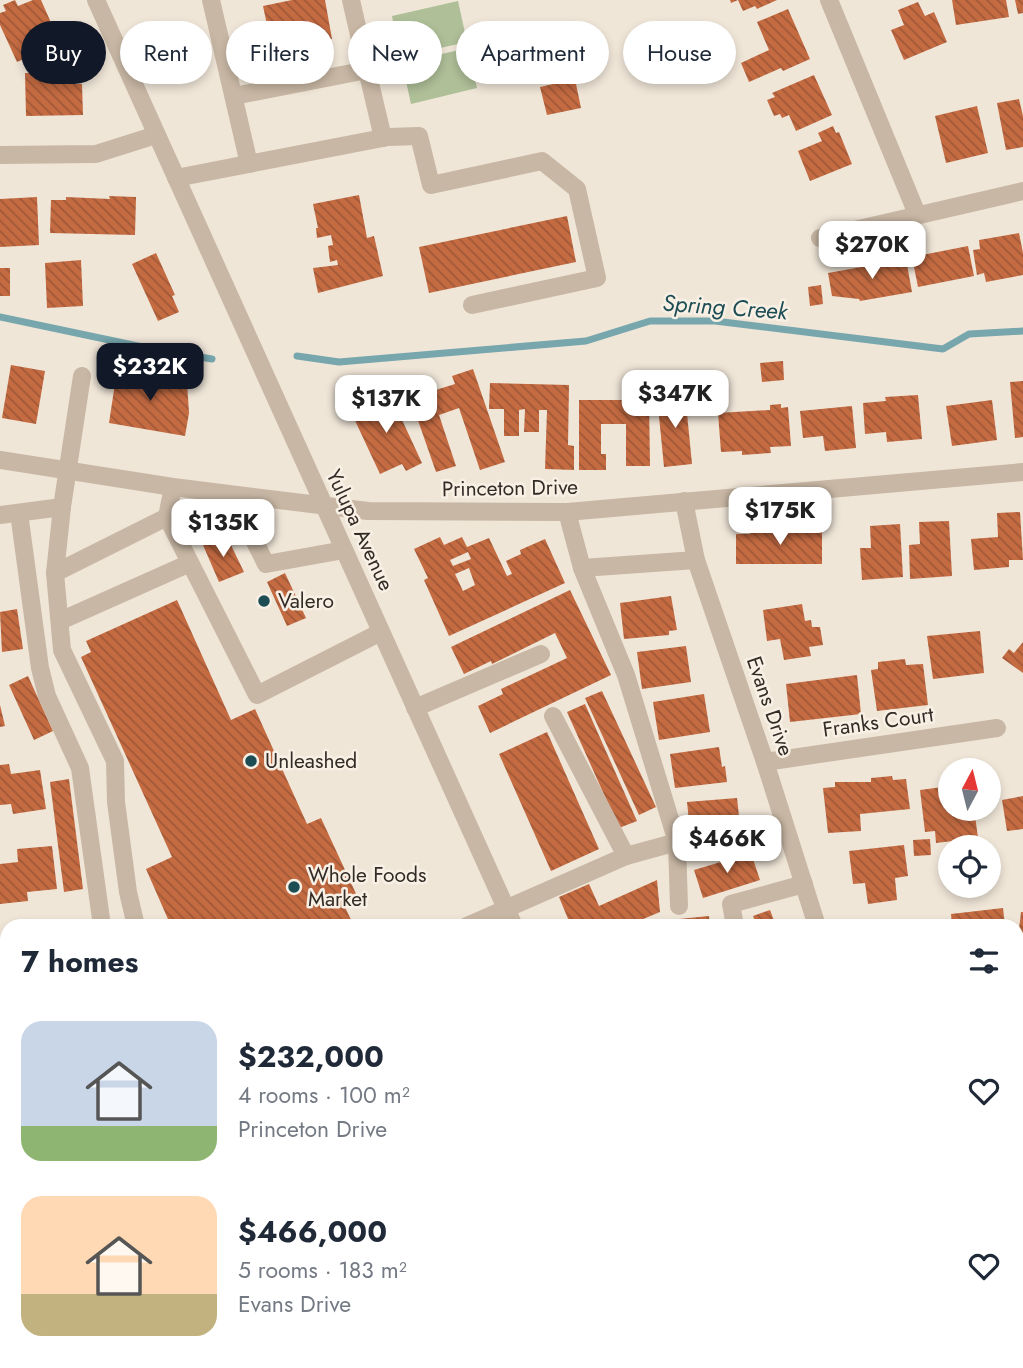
<!DOCTYPE html>
<meta charset="utf-8">
<style>
body{margin:0;font-family:Jost,sans-serif;background:#f6f6f7;color:#1f2937;height:100vh;display:flex;flex-direction:column;font-size:26px;white-space:nowrap}
*{box-sizing:border-box;margin:0}
p{font-size:23px;color:#747a83}
.icon{flex:none;width:38px;height:38px;fill:none;stroke:currentColor;stroke-width:2;stroke-linecap:round;stroke-linejoin:round}
.map{position:relative;flex:1;overflow:hidden}
.side{position:absolute;left:0px;top:919px;width:1024px;height:450px;display:flex;flex-direction:column;background:#fff;border-radius:21px 21px 0 0;box-shadow:0 4px 10px #0003}
.side>*{flex:none}
.top-card{position:absolute;left:21px;top:21px;width:982px;height:63px;display:flex;gap:14px}
.needle{width:46px;rotate:7deg}
.tools{position:absolute;left:938px;top:758px;display:grid;gap:14px}
.tools a{display:grid;place-items:center;width:63px;height:63px;border-radius:50%;background:#fff;box-shadow:0 4px 10px #0003;font-size:35px}
.price{position:absolute;translate:-50% -60px;padding:0 16px;border-radius:14px;background:#fff;color:#222;font-size:23px;line-height:46px;filter:drop-shadow(0 2px 4px #0008)}
.price::after{content:'';position:absolute;left:50%;top:42px;width:21px;height:16px;margin-left:-10px;background:inherit;clip-path:polygon(0 0,100% 0,50% 100%)}
.price.current{background:#111827;color:#fff}
ul{padding:0;list-style:none}
li{display:flex;align-items:center;gap:21px;height:175px;padding:0 21px}
li span{display:grid;place-items:center;flex:none;width:196px;height:140px;border-radius:21px;color:#555}
li>.icon{margin-inline-start:auto}
span .icon{width:84px;height:84px;fill:#fffc;stroke-width:1}
li b{font-size:30px}
h2{display:flex;justify-content:space-between;align-items:center;height:84px;padding:0 21px;font-size:30px}
.tag{padding:0 24px;border-radius:32px;background:#fff;box-shadow:0 4px 10px #0003;font-size:24px;line-height:63px}
.tag.current{background:#111827;color:#fff}
.map>svg:first-child{display:block}
.grass{fill:#afbf98}
.lines{fill:none;stroke-linecap:round;stroke-linejoin:round}
.stream{stroke:#77a6ad;stroke-width:7}
.building{fill:url(#building-back-hatch);fill-rule:evenodd}
.minor{stroke:#c8b7a4;stroke-width:18}
.poi-dot{fill:#1c4c54;stroke:#f8f0e4;stroke-width:2.5}
.labels{text-anchor:middle;dominant-baseline:central;stroke-width:5;stroke-linejoin:round;paint-order:stroke}
.street-label{font-size:21px;fill:#332b26;stroke:#f8f0e4}
.poi-label{font-size:21px;fill:#332b26;stroke:#f8f0e4;text-anchor:start}
.water-label{font-size:23px;font-style:italic;fill:#1c4c54;stroke:#f8f0e4}
</style>
<div class="map">
<svg width="1023" height="1368" viewBox="0 0 1023 1368">
<defs>
<pattern id="building-back-hatch" width="6" height="6" patternUnits="userSpaceOnUse" patternTransform="scale(1.75)"><rect width="6" height="6" fill="#c46b42"/><path d="M-1 5l2 2M0 0l6 6M5-1l2 2" fill="none" stroke="#a05837"/></pattern>
</defs>
<rect width="100%" height="100%" fill="#f0e6d8"/>
<g class="grass">
<path d="M458 1 467 42 400 57 392 16Z"/>
<path d="M468 48 477 88 411 104 402 63Z"/>
</g>
<g class="lines">
<g class="stream">
<path d="M0 317 152 349 212 359"/>
<path d="M297 356 339 362 586 341 650 321H715L943 349 969 334 1023 331"/>
</g>
</g>
<g class="building">
<path d="M15 0 18 6 33 0H41L60 43 17 62 0 25V13L6 11 3 5Z"/>
<path d="M292 0H325L332 39 273 53 263 6Z"/>
<path d="M730 0H777L757 9 755 6 743 11 738 0 731 3Z"/>
<path d="M952 0H1006L1009 17 956 25Z"/>
<path d="M1015 0H1023V13L1018 14Z"/>
<path d="M918 2 925 16 934 12 947 42 904 60 891 30 904 25 898 10Z"/>
<path d="M788 9 810 59 783 71 781 68 749 82 741 63 769 50 757 22Z"/>
<path d="M43 72H71V84H82L83 115 26 116 25 73Z"/>
<path d="M814 75 832 115 796 131 789 115 782 118 780 114 774 116 767 100 775 97 772 93Z"/>
<path d="M575 79 581 108 547 115 540 87Z"/>
<path d="M1019 99 1023 116V147L1006 150 997 103Z"/>
<path d="M977 106 988 153 946 163 935 116Z"/>
<path d="M833 126 836 133 839 132 852 164 810 181 798 151 822 141 818 133Z"/>
<path d="M359 195 367 238 374 236 383 276 318 293 313 268 338 265 337 260 330 262 328 246 333 245 331 235 317 238 316 228H318L313 204Z"/>
<path d="M109 196 136 197 135 235 50 233 51 200H66V197L110 199Z"/>
<path d="M37 197 39 245 0 247V199Z"/>
<path d="M567 216 576 262 429 293 419 247Z"/>
<path d="M1019 233 1023 253V275L986 282 984 273 977 275 973 250 980 249 979 240Z"/>
<path d="M968 246 974 276 918 287 912 257Z"/>
<path d="M156 253 175 295 172 296 179 312 158 321 132 264Z"/>
<path d="M906 259 912 292 860 301 859 299 832 296 828 273Z"/>
<path d="M81 260 83 306 47 308 45 263Z"/>
<rect x="0" y="268" width="10" height="28"/>
<path d="M821 285 823 304 810 306 808 287Z"/>
<path d="M783 361 784 380 762 382 760 363Z"/>
<path d="M11 365 45 371 36 424 2 418Z"/>
<path d="M473 369 505 462 480 470 459 408 439 415 456 466 436 472 407 389 423 384 426 393 455 384 452 376Z"/>
<path d="M117 370 187 382 189 413 185 436 109 423Z"/>
<path d="M1023 381V437L1015 438 1010 382Z"/>
<path d="M490 383 569 385 568 445 574 446V470L545 469 547 410H539V432H524L525 409 519 410V436H504V409H489Z"/>
<path d="M685 393 692 464 664 467 657 396Z"/>
<path d="M390 394 422 463 406 471 402 464 380 474 351 412Z"/>
<path d="M918 395 922 439 887 442 886 432 865 434 863 403 886 401 885 397Z"/>
<path d="M579 400H649L650 466H626V424H601V454H606V470H579Z"/>
<path d="M992 400 997 440 952 446 946 406Z"/>
<path d="M781 404V408L788 407 791 446 770 447 771 453 742 455V451L721 452 718 413 770 410V405Z"/>
<path d="M852 406 856 448 825 451 823 436 803 438 800 411Z"/>
<path d="M1020 512 1023 560H1009V567L974 570 971 539 998 537 997 513Z"/>
<path d="M949 521 952 576 910 579 909 545 920 544 919 522Z"/>
<path d="M900 524 903 577 862 580 860 548H871L870 526Z"/>
<path d="M787 527H807V530H822V564H736V534H750V530L772 529V533H787Z"/>
<path d="M226 535 244 572 219 582 203 545Z"/>
<path d="M440 537 444 545 462 537 467 547 489 538 507 576 512 574 506 561 521 554 520 550 545 539 565 583 449 636 424 580 428 578 414 549ZM468 552 471 559 453 566 450 560ZM469 568 475 585 463 591 455 574Z"/>
<path d="M285 573 306 618 287 626 267 582Z"/>
<path d="M570 590 611 675 490 733 478 706 503 694 501 689 567 658 555 633 492 664 491 661 464 674 451 647Z"/>
<path d="M671 596 677 630 669 631V635L624 639 620 603Z"/>
<path d="M177 600 231 720 255 709 307 824 321 818 358 898 344 905 354 926H171L146 869 172 857 81 657 91 652 86 641Z"/>
<path d="M802 604 805 621 811 620 812 627H820L823 645 809 647 811 656 784 660 780 639 767 641 763 610Z"/>
<path d="M17 609 23 649 2 652 0 612Z"/>
<path d="M980 631 984 673 933 679 927 636Z"/>
<path d="M1023 642V673L1002 658 1009 649 1014 653Z"/>
<path d="M686 646 691 682 642 689 637 652Z"/>
<path d="M905 659 906 665 923 664 928 705 877 711 871 670 878 669V662Z"/>
<path d="M857 675 861 714 790 722 786 684Z"/>
<path d="M28 676 53 731 34 740 9 685Z"/>
<path d="M602 691 656 807 639 815 585 698Z"/>
<path d="M704 694 710 732 659 740 653 702Z"/>
<path d="M585 704 637 821 619 828 567 712Z"/>
<path d="M0 705 5 726 0 727Z"/>
<path d="M547 732 599 849 551 871 499 754Z"/>
<path d="M719 747 722 767 725 766 727 782 675 788 670 754Z"/>
<path d="M9 764 11 774 40 770 46 809 13 814 11 804 0 805V765Z"/>
<path d="M892 776 893 780 906 779 910 809 860 814 861 831 828 833 823 788 835 787V782H871V778Z"/>
<path d="M69 779 83 889 64 892 50 782Z"/>
<path d="M950 786V808H974L978 838 936 843 935 831 925 832 920 790Z"/>
<path d="M1023 796V829L1007 831 1002 800Z"/>
<path d="M737 798 741 834 691 839 687 802Z"/>
<path d="M930 839 931 855 914 856 913 840Z"/>
<path d="M904 845 908 876 895 878 897 900 868 904 865 883 853 884 849 851Z"/>
<path d="M52 846 57 889 27 892 28 901 0 904V864L18 862 17 849Z"/>
<path d="M751 853 760 880 703 898 694 870Z"/>
<path d="M657 880 660 912 636 922 637 924 633 926H571L559 897 589 884 599 906Z"/>
<path d="M1003 908 1005 926H952L951 914Z"/>
<path d="M770 910 776 926H757L753 916Z"/>
<path d="M1021 912H1023V947H1017Z"/>
<path d="M709 916 710 926H670L669 920Z"/>
<path d="M0 941H7V993L0 994Z"/>
<path d="M7 1030V1073L0 1074V1031Z"/>
<path d="M1023 1330V1368H1018L1017 1331Z"/>
<path d="M167 1362H198L199 1368H168Z"/>
<path d="M303 1362H337L338 1368H304Z"/>
<path d="M368 1362H409V1364L369 1368Z"/>
<path d="M530 1362H552V1364L559 1363 560 1368H531Z"/>
<path d="M582 1362H616L617 1368H583Z"/>
<path d="M621 1362H653L656 1368H624Z"/>
<path d="M775 1362H815L818 1368H778Z"/>
<path d="M823 1362H939V1368H824Z"/>
<path d="M943 1362H991L992 1368H944Z"/>
</g>
<g class="lines">
<g class="minor">
<path d="M96 0 514 926"/>
<path d="M211 0 249 164"/>
<path d="M351 0 367 70"/>
<path d="M829 0 917 214"/>
<path d="M234 96 367 70 383 138"/>
<path d="M0 155 96 154 156 135"/>
<path d="M176 178 388 137 419 136 431 185 542 161 577 189 597 278 472 305"/>
<path d="M820 238 1023 191"/>
<path d="M0 460 173 487 368 511 567 512 1023 472"/>
<path d="M257 498 255 542 266 564 344 550"/>
<path d="M684 501 696 560 765 762 817 926"/>
<path d="M567 512 582 568 626 675 677 842 626 856"/>
<path d="M19 513 40 668 47 696 80 768 102 926"/>
<path d="M0 515 62 507 82 376"/>
<path d="M167 517 257 695 381 632"/>
<path d="M582 568 696 560"/>
<path d="M55 573 62 507"/>
<path d="M60 621 190 563"/>
<path d="M415 708 541 654"/>
<path d="M765 762 997 728"/>
<path d="M677 842 679 906"/>
<path d="M136 926 128 892 116 802 115 761 62 650 55 573 167 517 173 487"/>
<path d="M467 926 626 856 553 716"/>
<path d="M735 926 731 904 804 884"/>
<path d="M1017 1001H1023"/>
<path d="M1017 1037 1023 1040"/>
<path d="M0 1133 7 1132"/>
<path d="M0 1265 7 1318"/>
<path d="M1017 1323 1023 1322"/>
<path d="M13 1362 14 1368"/>
<path d="M241 1362 242 1368"/>
<path d="M440 1362V1368"/>
<path d="M718 1368 733 1362"/>
</g>
</g>
<g class="poi-dot">
<circle cx="264" cy="601" r="7"/>
<circle cx="251" cy="761" r="7"/>
<circle cx="294" cy="887" r="7"/>
</g>
<g class="labels">
<g class="street-label">
<text transform="translate(510 488) rotate(-1)">Princeton Drive</text>
<text transform="translate(360 530) rotate(65)">Yulupa Avenue</text>
<text transform="translate(770 706) rotate(71)">Evans Drive</text>
<text transform="translate(878 722) rotate(-8)">Franks Court</text>
</g>
<g class="poi-label">
<text x="278" y="601">Valero</text>
<text x="265" y="761">Unleashed</text>
<text x="308" y="875">Whole Foods<tspan x="308" dy="24">Market</tspan></text>
</g>
<g class="water-label">
<text transform="translate(725 307) rotate(4)">Spring Creek</text>
</g>
</g>
</svg>
<div class="tools">
<a><svg class="needle" viewBox="-14 -14 28 28"><path d="M0-13l5 13h-10z" fill="#e53935"/><path d="M0 13l5-13h-10z" fill="#747a83"/></svg></a>
<a><svg class="icon" aria-label="locate" viewBox="0 0 24 24"><circle cx="12" cy="12" r="6"/><path d="M12 2v4M12 18v4M2 12h4M18 12h4"/></svg></a>
</div>
<b class="price" style="left:872px;top:281px">$270K</b>
<b class="price current" style="left:150px;top:403px">$232K</b>
<b class="price" style="left:675px;top:430px">$347K</b>
<b class="price" style="left:386px;top:435px">$137K</b>
<b class="price" style="left:780px;top:547px">$175K</b>
<b class="price" style="left:223px;top:559px">$135K</b>
<b class="price" style="left:727px;top:875px">$466K</b>
<div class="top-card">
<a class="tag current">Buy</a>
<a class="tag">Rent</a>
<a class="tag">Filters</a>
<a class="tag">New</a>
<a class="tag">Apartment</a>
<a class="tag">House</a>
</div>
<section class="side">
<h2>7 homes<svg class="icon" aria-label="filters" viewBox="0 0 24 24"><path d="M4 7h16M4 17h16"/><circle cx="9" cy="7" r="2"/><circle cx="15" cy="17" r="2"/></svg></h2>
<ul>
<li><span style="background:linear-gradient(#c9d6e8 75%,#8fb573 0)"><svg class="icon" aria-label="home" viewBox="0 0 24 24"><path d="M3 11l9-7 9 7M6 9v11h12V9"/></svg></span><div><b>$232,000</b><p>4 rooms · 100 m²</p><p>Princeton Drive</p></div><svg class="icon" aria-label="heart" viewBox="0 0 24 24"><path d="M12 20l-8-8c-3-5 5-10 8-4 3-6 11-1 8 4z"/></svg></li>
<li><span style="background:linear-gradient(#ffd9b3 70%,#c2b280 0)"><svg class="icon" aria-label="home" viewBox="0 0 24 24"><path d="M3 11l9-7 9 7M6 9v11h12V9"/></svg></span><div><b>$466,000</b><p>5 rooms · 183 m²</p><p>Evans Drive</p></div><svg class="icon" aria-label="heart" viewBox="0 0 24 24"><path d="M12 20l-8-8c-3-5 5-10 8-4 3-6 11-1 8 4z"/></svg></li>
</ul>
</section>
</div>
